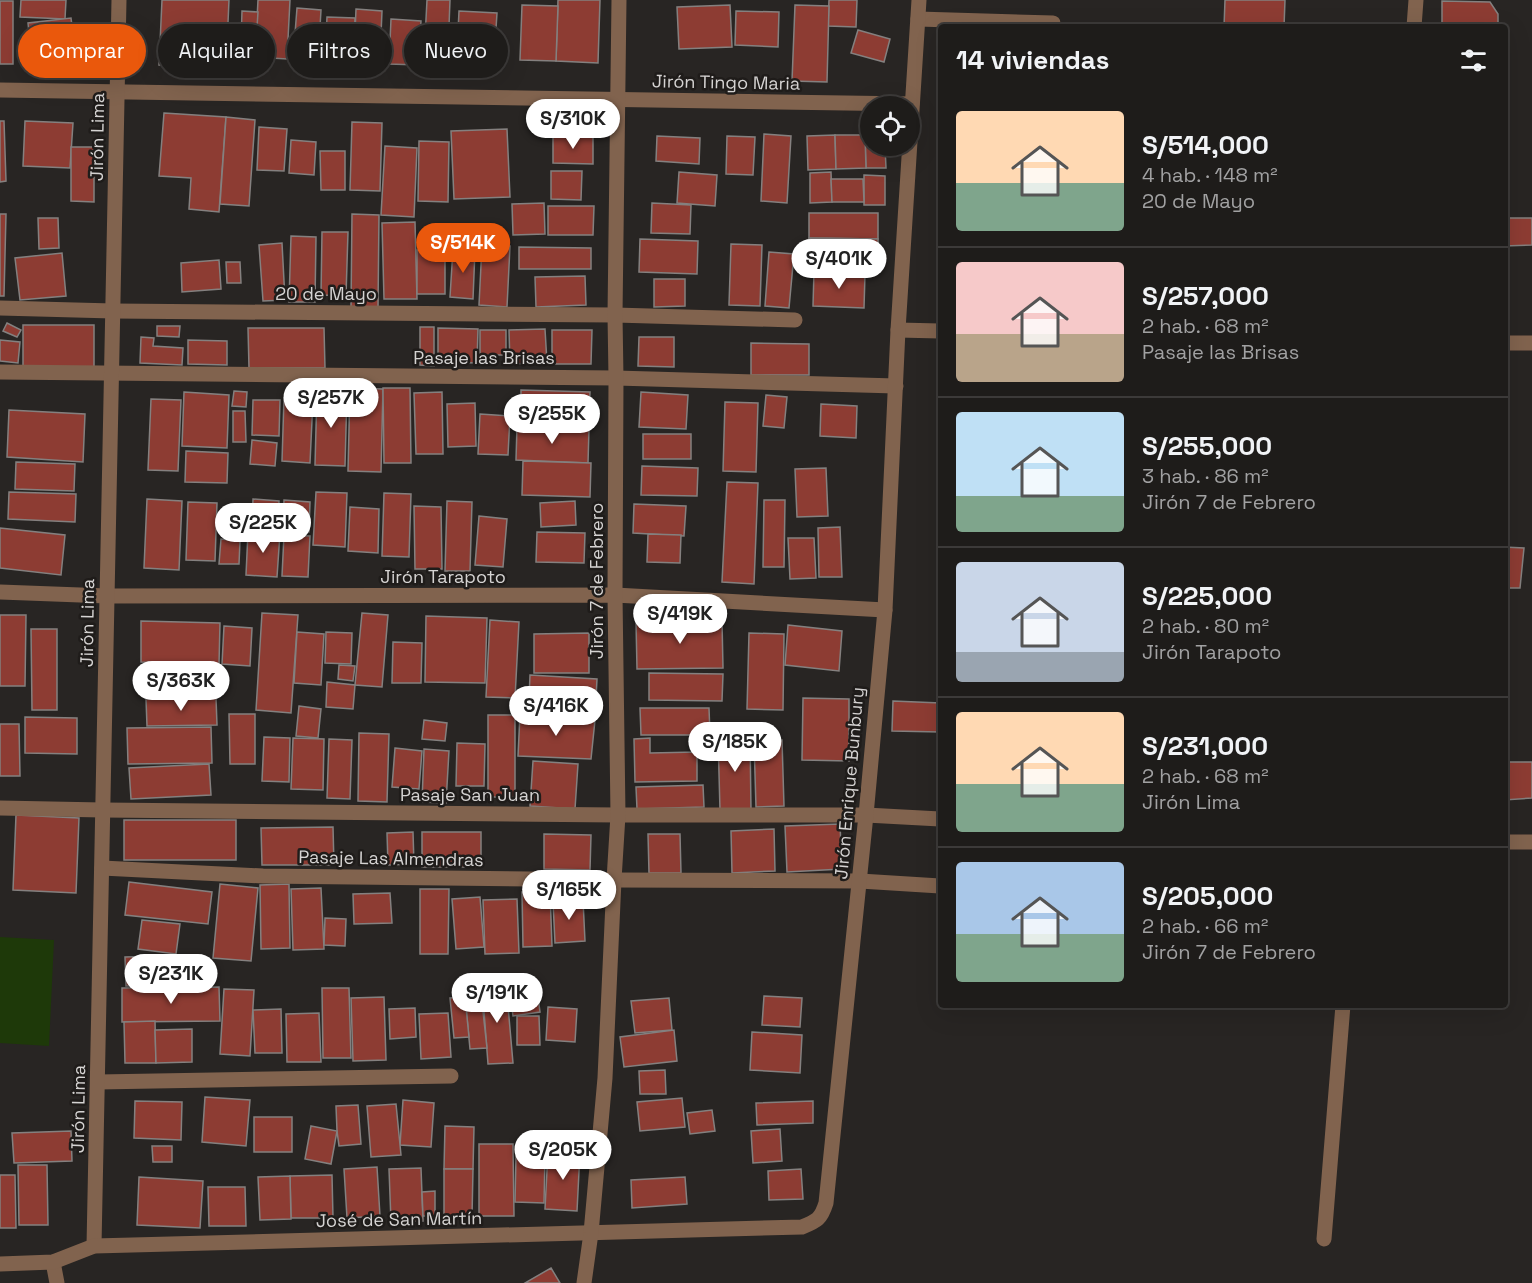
<!DOCTYPE html>
<html lang="es">
<meta charset="utf-8">
<style>
body{margin:0;font-family:"Space Grotesk",sans-serif;background:#2b2927;color:#f1f3f6;height:100vh;display:flex;flex-direction:column;font-size:22px;white-space:nowrap}
*{box-sizing:border-box;margin:0}
p{font-size:20px;color:#a1a1a2}
.icon{flex:none;width:33px;height:33px;fill:none;stroke:currentColor;stroke-width:2;stroke-linecap:round;stroke-linejoin:round}
.map{position:relative;flex:1;overflow:hidden}
.panel{position:absolute;left:938px;top:24px;width:570px;height:984px;display:flex;flex-direction:column;background:#1e1c1a;border-radius:6px;box-shadow:0 6px 24px #0002,0 0 0 2px #3c3a39}
.panel>*{flex:none}
.top-card{position:absolute;left:18px;top:24px;width:570px;height:54px;display:flex;gap:12px}
.controls{position:absolute;left:860px;top:96px;display:grid;gap:12px}
.controls a{display:grid;place-items:center;width:60px;height:60px;border-radius:50%;background:#1e1c1a;box-shadow:0 6px 24px #0002,0 0 0 2px #3c3a39;font-size:30px}
.price{position:absolute;translate:-50% -51px;padding:0 14px;border-radius:21px;background:#fff;color:#222;font-size:20px;line-height:39px;filter:drop-shadow(0 2px 3px #0008)}
.price::after{content:'';position:absolute;left:50%;top:36px;width:18px;height:14px;margin-left:-9px;background:inherit;clip-path:polygon(0 0,100% 0,50% 100%)}
.price.active{background:#ea580c;color:#fff}
ul{padding:0;list-style:none}
li{display:flex;align-items:center;gap:18px;height:150px;padding:0 18px}
li+li{border-top:2px solid #3c3a39}
li span{display:grid;place-items:center;flex:none;width:168px;height:120px;border-radius:6px;color:#555}
li>.icon{margin-inline-start:auto}
span .icon{width:72px;height:72px;fill:#fffc;stroke-width:1}
li b{font-size:26px}
h2{display:flex;justify-content:space-between;align-items:center;height:72px;padding:0 18px;font-size:26px}
.pill{padding:0 21px;border-radius:27px;background:#1e1c1a;box-shadow:0 6px 24px #0002,0 0 0 2px #3c3a39;font-size:21px;line-height:54px}
.pill.active{background:#ea580c;color:#fff}
.map>svg:first-child{display:block}
.green{fill:#1e3909}
.building{fill:#8d3c33;stroke:#84807f;stroke-width:1.5}
.lines{fill:none;stroke-linecap:round;stroke-linejoin:round}
.minor{stroke:#81634e;stroke-width:15}
.labels{text-anchor:middle;dominant-baseline:central;stroke-width:5;stroke-linejoin:round;paint-order:stroke}
.street-label{font-size:18px;fill:#d5d3d2;stroke:#1f1c1a}
</style>
<div class="map">
<svg width="1532" height="1283" viewBox="0 0 1532 1283">
<rect width="100%" height="100%" fill="#282523"/>
<path class="green" d="M0 937 54 940 49 1046 0 1043Z"/>
<g class="building">
<path d="M21 0H66L65 19 20 17Z"/>
<path d="M162 0H229L226 68 159 65Z"/>
<path d="M258 0H290L287 59 255 57Z"/>
<path d="M427 0H450L447 78 423 77Z"/>
<path d="M558 0H600L598 63 556 61Z"/>
<path d="M829 0H857L856 27 828 26Z"/>
<path d="M1225 0H1285L1284 27H1224Z"/>
<rect x="0" y="1" width="13" height="63"/>
<path d="M1442 1 1490 2 1498 14V27H1442Z"/>
<path d="M522 5 558 6 556 61 520 60Z"/>
<path d="M730 5 732 47 679 49 677 7Z"/>
<path d="M795 5 829 6 827 82 792 81Z"/>
<path d="M297 8 321 10 318 61 293 59Z"/>
<path d="M356 9 382 11 380 58 354 56Z"/>
<path d="M242 11 258 12 256 43 241 42Z"/>
<path d="M459 11 497 13 493 75 456 73Z"/>
<path d="M736 11 779 12 778 47 735 45Z"/>
<path d="M327 17 355 18 353 59 325 58Z"/>
<path d="M71 18 76 57 32 61 28 23Z"/>
<path d="M391 19 421 21 419 65 389 64Z"/>
<path d="M858 30 890 39 884 62 851 53Z"/>
<path d="M164 113 226 117 219 212 189 209 191 178 159 176Z"/>
<path d="M226 117 255 120 249 206 220 204Z"/>
<path d="M0 121H4L6 181 0 182Z"/>
<path d="M25 121 73 123 70 168 23 166Z"/>
<path d="M352 122 382 123 380 191 350 190Z"/>
<path d="M259 127 287 129 284 171 257 170Z"/>
<path d="M507 129 510 197 454 199 451 131Z"/>
<path d="M764 134 791 136 787 203 761 201Z"/>
<path d="M870 134V146H885L886 168H866L865 135Z"/>
<path d="M553 135 593 137V164L553 163Z"/>
<path d="M835 135 836 169 808 170 807 136Z"/>
<path d="M835 135H865L866 168 836 169Z"/>
<path d="M657 136 700 138 699 164 656 161Z"/>
<path d="M727 136 755 137 753 175 726 174Z"/>
<path d="M291 140 316 142 314 175 289 173Z"/>
<path d="M419 141 449 142 448 202 418 201Z"/>
<path d="M385 146 417 148 414 217 381 215Z"/>
<path d="M71 147H94V202L71 201Z"/>
<path d="M320 151H345V190H321Z"/>
<path d="M551 171H582L581 200 551 199Z"/>
<path d="M679 172 717 175 715 206 677 203Z"/>
<path d="M831 172 832 202 810 203V173Z"/>
<path d="M864 175 885 176V205H864Z"/>
<path d="M831 179H863L864 202H832Z"/>
<path d="M544 203 545 234 513 235 512 204Z"/>
<path d="M652 203 691 205 690 234 651 233Z"/>
<path d="M548 206H594L593 235H548Z"/>
<path d="M809 213H878V239L809 238Z"/>
<path d="M0 214H6L4 296H0Z"/>
<path d="M352 214 379 215 378 308 351 307Z"/>
<path d="M38 218H58L59 248 39 249Z"/>
<path d="M1504 218H1532V245L1504 246Z"/>
<path d="M415 222 417 299H384L382 223Z"/>
<path d="M322 232H348L346 296 321 295Z"/>
<path d="M291 236 316 237 315 302H289Z"/>
<path d="M809 238 878 239V267L809 268Z"/>
<path d="M640 239 698 241 697 274 639 272Z"/>
<path d="M282 243 285 300 263 301 259 245Z"/>
<path d="M731 244 762 245 760 306 729 305Z"/>
<path d="M482 245 510 246 507 307 479 305Z"/>
<path d="M519 247 591 248V269H519Z"/>
<path d="M453 249 475 250 473 299 450 297Z"/>
<rect x="417" y="250" width="28" height="44"/>
<path d="M769 252 794 254 789 308 765 306Z"/>
<path d="M62 253 66 296 20 300 15 258Z"/>
<path d="M219 260 221 289 182 292 181 263Z"/>
<path d="M226 262H240L241 283H227Z"/>
<path d="M814 271 865 274 864 308 813 306Z"/>
<path d="M585 276 586 305 536 307 535 277Z"/>
<path d="M654 279H685V306L654 307Z"/>
<path d="M7 323 21 330 17 337 3 331Z"/>
<rect x="23" y="325" width="71" height="44"/>
<path d="M157 326H180L179 337 157 336Z"/>
<path d="M420 327H434V366L420 365Z"/>
<path d="M248 328H324L325 368H249Z"/>
<path d="M438 328 478 329 477 363 438 362Z"/>
<path d="M545 329 547 363 510 364 509 330Z"/>
<rect x="480" y="330" width="26" height="25"/>
<path d="M552 330H592L591 364H552Z"/>
<path d="M141 337 154 338 153 346 183 348 182 365 140 363Z"/>
<path d="M639 337H674V367L638 366Z"/>
<path d="M0 340 20 342 18 363 0 361Z"/>
<path d="M188 340 227 341V365L188 364Z"/>
<path d="M751 343 809 344V375H751Z"/>
<path d="M350 388 383 389 381 472 348 471Z"/>
<path d="M383 388H410L411 463H384Z"/>
<path d="M521 390 590 392 589 422 521 421Z"/>
<path d="M234 391 247 392 246 407 232 406Z"/>
<path d="M184 392 229 395 227 448 182 446Z"/>
<path d="M317 392H347L345 466 315 465Z"/>
<path d="M442 392 443 454H416L414 393Z"/>
<path d="M641 392 688 395 686 429 639 427Z"/>
<path d="M766 395 787 397 784 428 763 426Z"/>
<path d="M284 398 313 399 310 463 282 461Z"/>
<path d="M151 399 181 400 178 471 148 470Z"/>
<path d="M253 400H280L279 436 252 435Z"/>
<path d="M725 402 758 403 756 472 723 471Z"/>
<path d="M475 403 476 446 448 447 447 404Z"/>
<path d="M821 404 857 406 856 438 820 436Z"/>
<path d="M9 410 85 414 83 462 7 457Z"/>
<path d="M233 411H245L246 442H233Z"/>
<path d="M480 414 510 416 508 455 478 454Z"/>
<path d="M517 426 589 429 588 463 516 460Z"/>
<rect x="643" y="434" width="48" height="25"/>
<path d="M252 440 277 443 275 466 250 464Z"/>
<path d="M186 451 228 453 227 483 185 482Z"/>
<path d="M523 461 591 463 590 497 522 495Z"/>
<path d="M16 462 75 464 74 491 15 489Z"/>
<path d="M642 466 698 468 697 496 641 495Z"/>
<path d="M826 468 828 516 797 517 795 469Z"/>
<path d="M727 482 758 483 754 584 722 582Z"/>
<path d="M9 492 76 494 75 522 8 519Z"/>
<path d="M316 492 347 493 345 547 313 545Z"/>
<path d="M384 493 411 494 409 557 382 556Z"/>
<path d="M147 499 182 501 179 570 144 568Z"/>
<path d="M253 499 279 501 278 529 252 527Z"/>
<path d="M284 500 310 502 309 532 283 531Z"/>
<path d="M764 500H785L784 567H763Z"/>
<path d="M447 501 472 502 470 571H445Z"/>
<path d="M575 501 576 525 541 527 540 503Z"/>
<path d="M188 502 217 503 215 561 186 560Z"/>
<path d="M634 504 686 506 684 536 633 533Z"/>
<path d="M414 506 441 507 442 569H415Z"/>
<path d="M350 507 379 509 378 553 348 551Z"/>
<path d="M479 516 507 519 503 567 475 565Z"/>
<path d="M840 527 842 577H819L818 528Z"/>
<path d="M0 528 65 535 61 575 0 568Z"/>
<path d="M248 532 280 533 277 577 246 575Z"/>
<path d="M537 532 585 533 584 563 536 562Z"/>
<path d="M648 534 681 535 680 563 647 562Z"/>
<path d="M284 535 310 536 308 577 282 576Z"/>
<path d="M788 538H814L816 578 790 579Z"/>
<path d="M221 539 240 541 239 564H219Z"/>
<path d="M1504 547 1524 548 1520 588H1504Z"/>
<path d="M262 613 298 615 291 713 256 710Z"/>
<path d="M362 613 388 615 382 687 355 685Z"/>
<path d="M0 615H26L25 686H0Z"/>
<path d="M426 616 487 618 485 683 425 682Z"/>
<path d="M490 620 519 622 515 698 486 697Z"/>
<path d="M141 621 220 623 219 664 141 662Z"/>
<path d="M722 621 723 668 637 669 636 622Z"/>
<path d="M788 625 842 631 839 671 785 665Z"/>
<path d="M224 626 252 628 250 666 222 664Z"/>
<path d="M31 629H57V710H32Z"/>
<path d="M297 632 324 634 321 685 294 683Z"/>
<path d="M326 632 352 633 351 664 325 663Z"/>
<path d="M589 633V673H534V634Z"/>
<path d="M749 633 784 634 783 710 747 709Z"/>
<path d="M393 642 422 643 421 683H392Z"/>
<path d="M151 662 188 664 186 698 149 696Z"/>
<path d="M339 665 355 666 353 681 338 679Z"/>
<path d="M649 673 723 674 722 701 649 700Z"/>
<path d="M530 675 597 679 595 717 521 712 522 699H529Z"/>
<path d="M327 682 355 685 353 709 326 707Z"/>
<path d="M216 698 217 725 147 726 146 699Z"/>
<path d="M803 698 849 699V761L802 760Z"/>
<path d="M893 701 940 703V732L892 731Z"/>
<path d="M299 706 321 709 318 738 296 736Z"/>
<path d="M640 708H709L710 735H641Z"/>
<path d="M229 714H255V764H230Z"/>
<path d="M520 714 595 720 591 759 518 756Z"/>
<rect x="488" y="715" width="27" height="82"/>
<path d="M25 717 77 718V754L25 753Z"/>
<path d="M424 720 447 723 445 741 422 739Z"/>
<path d="M0 724H19L20 776H0Z"/>
<path d="M211 727 212 763 128 764 127 728Z"/>
<path d="M359 733 389 734 387 802 358 801Z"/>
<path d="M264 737 290 738 289 782 262 781Z"/>
<path d="M718 737H750L751 810H720Z"/>
<path d="M293 738 324 739 323 790 291 789Z"/>
<path d="M650 738V753L697 752V781L635 782 634 739Z"/>
<path d="M329 739 352 740 350 799 327 798Z"/>
<path d="M782 740 784 806 756 807 754 741Z"/>
<path d="M457 743 485 744 484 786H456Z"/>
<path d="M395 748 422 751 419 789 392 787Z"/>
<path d="M424 749 449 751 446 803 422 802Z"/>
<path d="M533 761 578 764 575 809 530 806Z"/>
<path d="M1504 762H1532V798L1504 800Z"/>
<path d="M209 764 211 795 131 799 129 768Z"/>
<path d="M703 785 704 807 637 809 636 787Z"/>
<path d="M16 815 79 818 76 893 13 890Z"/>
<rect x="124" y="820" width="112" height="40"/>
<path d="M840 824 842 869 787 872 785 826Z"/>
<path d="M333 827 334 865H262L261 828Z"/>
<path d="M774 829 775 871 732 873 731 831Z"/>
<path d="M413 832 414 864 388 865 387 833Z"/>
<rect x="422" y="832" width="59" height="35"/>
<path d="M544 834 591 835 590 870 544 869Z"/>
<path d="M648 834H680L681 873H649Z"/>
<path d="M129 882 212 892 208 924 125 915Z"/>
<path d="M220 884 258 888 251 961 213 958Z"/>
<path d="M289 884 290 948 261 949 260 885Z"/>
<path d="M321 888 324 949 293 950 291 889Z"/>
<path d="M420 889H449L448 954H420Z"/>
<path d="M522 892H550L552 946 523 947Z"/>
<path d="M390 893 392 923 354 924 353 894Z"/>
<path d="M480 897 484 947 456 949 452 899Z"/>
<path d="M517 899 519 953 485 954 483 900Z"/>
<path d="M583 900 585 941 555 943 553 902Z"/>
<path d="M325 918 346 919 345 946 324 945Z"/>
<path d="M142 920 180 924 176 954 138 949Z"/>
<path d="M201 955 202 984 126 986 125 957Z"/>
<path d="M536 981 540 1012 513 1016 509 985Z"/>
<path d="M506 983 513 1063 488 1064 482 985Z"/>
<path d="M480 984 487 1048 470 1049 464 986Z"/>
<path d="M219 987 220 1021 122 1022V988Z"/>
<path d="M322 988H349L351 1058H323Z"/>
<path d="M224 989 254 990 250 1056 220 1054Z"/>
<path d="M764 996 802 998 800 1027 762 1025Z"/>
<path d="M384 997 386 1060 353 1061 351 998Z"/>
<path d="M465 997 469 1037 454 1038 450 998Z"/>
<path d="M669 998 672 1030 635 1033 631 1001Z"/>
<path d="M548 1007 577 1009 575 1042 546 1040Z"/>
<path d="M415 1008 416 1037 390 1039 389 1009Z"/>
<path d="M281 1009 282 1053H255L253 1010Z"/>
<path d="M319 1013 321 1062H287L286 1014Z"/>
<path d="M448 1013 451 1057 421 1059 419 1014Z"/>
<path d="M517 1016H539L540 1045H517Z"/>
<path d="M155 1021 156 1063H125L124 1022Z"/>
<path d="M192 1029V1062L156 1063 155 1030Z"/>
<path d="M674 1030 677 1061 624 1067 620 1037Z"/>
<path d="M752 1032 802 1035 800 1073 750 1070Z"/>
<path d="M665 1070 666 1094H640L639 1071Z"/>
<path d="M205 1097 250 1100 246 1146 202 1142Z"/>
<path d="M682 1098 685 1127 640 1131 637 1102Z"/>
<path d="M403 1100 434 1103 431 1147 400 1145Z"/>
<path d="M135 1101 182 1102 181 1140 134 1138Z"/>
<path d="M813 1101V1123L757 1125 756 1103Z"/>
<path d="M396 1104 401 1155 371 1157 367 1106Z"/>
<path d="M358 1105 361 1144 339 1146 337 1131 336 1106Z"/>
<path d="M712 1110 715 1131 690 1134 687 1113Z"/>
<rect x="254" y="1117" width="38" height="35"/>
<path d="M311 1126 337 1131 331 1164 305 1159Z"/>
<path d="M445 1126 474 1127 473 1169H444Z"/>
<path d="M780 1129 782 1161 753 1163 751 1131Z"/>
<path d="M71 1131 72 1161 14 1163 12 1133Z"/>
<path d="M549 1131 580 1132V1152L548 1151Z"/>
<path d="M479 1144H513L514 1216H479Z"/>
<path d="M152 1146H172V1162H153Z"/>
<path d="M548 1151 580 1152 577 1211 545 1209Z"/>
<path d="M516 1156 545 1157 544 1203 515 1202Z"/>
<path d="M18 1165H47L48 1225H19Z"/>
<path d="M377 1167 380 1216 347 1218 344 1169Z"/>
<path d="M421 1168 423 1221 391 1222 389 1169Z"/>
<path d="M444 1169H473L472 1217 444 1216Z"/>
<path d="M801 1169 803 1199 769 1200 768 1171Z"/>
<path d="M0 1175H15L16 1228H0Z"/>
<path d="M332 1175 333 1218H291L290 1176Z"/>
<path d="M290 1176 291 1219 260 1220 258 1177Z"/>
<path d="M139 1177 203 1181 200 1228 137 1225Z"/>
<path d="M685 1177 687 1204 632 1208 631 1180Z"/>
<path d="M208 1187H245L246 1226H209Z"/>
<path d="M435 1191V1216H423L422 1192Z"/>
<path d="M551 1268 560 1283H525Z"/>
</g>
<g class="lines">
<g class="minor">
<path d="M918 19 1053 23"/>
<path d="M1414 27 1416 0"/>
<path d="M0 90 912 104"/>
<path d="M0 308 113 311 615 315 795 320"/>
<path d="M898 330 940 331"/>
<path d="M1504 343H1532"/>
<path d="M0 372 616 378 896 386"/>
<path d="M0 592 107 596 615 595 885 610"/>
<path d="M0 808 103 810 618 815H866L940 819"/>
<path d="M1504 842H1532"/>
<path d="M102 868 263 876 614 880 860 881 940 886"/>
<path d="M98 1082 451 1076"/>
<path d="M1324 1239 1343 1005"/>
<path d="M94 1246 119 0"/>
<path d="M53 1262 57 1283"/>
<path d="M0 1264 53 1262 94 1246 802 1227C817 1221 821 1219 826 1203L866 815 885 610 898 330 919 0"/>
<path d="M584 1283 591 1233 605 1078 614 880 618 815 615 595 616 378 615 315 619 0"/>
</g>
</g>
<g class="labels">
<g class="street-label">
<text transform="translate(726 82) rotate(1)">Jirón Tingo Maria</text>
<text transform="translate(97 137) rotate(-89)">Jirón Lima</text>
<text x="326" y="293">20 de Mayo</text>
<text x="484" y="357">Pasaje las Brisas</text>
<text x="443" y="576">Jirón Tarapoto</text>
<text transform="translate(596 581) rotate(-90)">Jirón 7 de Febrero</text>
<text transform="translate(87 623) rotate(-89)">Jirón Lima</text>
<text transform="translate(849 783) rotate(-85)">Jirón Enrique Bunbury</text>
<text x="470" y="794">Pasaje San Juan</text>
<text transform="translate(391 858) rotate(1)">Pasaje Las Almendras</text>
<text transform="translate(78 1109) rotate(-89)">Jirón Lima</text>
<text transform="translate(399 1219) rotate(-1)">José de San Martín</text>
</g>
</g>
</svg>
<div class="controls">
<a><svg class="icon" aria-label="locate" viewBox="0 0 24 24"><circle cx="12" cy="12" r="6"/><path d="M12 2v4M12 18v4M2 12h4M18 12h4"/></svg></a>
</div>
<b class="price" style="left:573px;top:150px">S/310K</b>
<b class="price active" style="left:463px;top:274px">S/514K</b>
<b class="price" style="left:839px;top:290px">S/401K</b>
<b class="price" style="left:331px;top:429px">S/257K</b>
<b class="price" style="left:552px;top:445px">S/255K</b>
<b class="price" style="left:263px;top:554px">S/225K</b>
<b class="price" style="left:680px;top:645px">S/419K</b>
<b class="price" style="left:181px;top:712px">S/363K</b>
<b class="price" style="left:556px;top:737px">S/416K</b>
<b class="price" style="left:735px;top:773px">S/185K</b>
<b class="price" style="left:569px;top:921px">S/165K</b>
<b class="price" style="left:171px;top:1005px">S/231K</b>
<b class="price" style="left:497px;top:1024px">S/191K</b>
<b class="price" style="left:563px;top:1181px">S/205K</b>
<div class="top-card">
<a class="pill active">Comprar</a>
<a class="pill">Alquilar</a>
<a class="pill">Filtros</a>
<a class="pill">Nuevo</a>
</div>
<section class="panel">
<h2>14 viviendas<svg class="icon" aria-label="filters" viewBox="0 0 24 24"><path d="M4 7h16M4 17h16"/><circle cx="9" cy="7" r="2"/><circle cx="15" cy="17" r="2"/></svg></h2>
<ul>
<li><span style="background:linear-gradient(#ffd9b3 60%,#7fa58c 0)"><svg class="icon" aria-label="home" viewBox="0 0 24 24"><path d="M3 11l9-7 9 7M6 9v11h12V9"/></svg></span><div><b>S/514,000</b><p>4 hab. · 148 m²</p><p>20 de Mayo</p></div></li>
<li><span style="background:linear-gradient(#f6c9c9 60%,#b9a48a 0)"><svg class="icon" aria-label="home" viewBox="0 0 24 24"><path d="M3 11l9-7 9 7M6 9v11h12V9"/></svg></span><div><b>S/257,000</b><p>2 hab. · 68 m²</p><p>Pasaje las Brisas</p></div></li>
<li><span style="background:linear-gradient(#bfe0f5 70%,#7fa58c 0)"><svg class="icon" aria-label="home" viewBox="0 0 24 24"><path d="M3 11l9-7 9 7M6 9v11h12V9"/></svg></span><div><b>S/255,000</b><p>3 hab. · 86 m²</p><p>Jirón 7 de Febrero</p></div></li>
<li><span style="background:linear-gradient(#c9d6e8 75%,#9aa5b1 0)"><svg class="icon" aria-label="home" viewBox="0 0 24 24"><path d="M3 11l9-7 9 7M6 9v11h12V9"/></svg></span><div><b>S/225,000</b><p>2 hab. · 80 m²</p><p>Jirón Tarapoto</p></div></li>
<li><span style="background:linear-gradient(#ffd9b3 60%,#7fa58c 0)"><svg class="icon" aria-label="home" viewBox="0 0 24 24"><path d="M3 11l9-7 9 7M6 9v11h12V9"/></svg></span><div><b>S/231,000</b><p>2 hab. · 68 m²</p><p>Jirón Lima</p></div></li>
<li><span style="background:linear-gradient(#a9c7e8 60%,#7fa58c 0)"><svg class="icon" aria-label="home" viewBox="0 0 24 24"><path d="M3 11l9-7 9 7M6 9v11h12V9"/></svg></span><div><b>S/205,000</b><p>2 hab. · 66 m²</p><p>Jirón 7 de Febrero</p></div></li>
</ul>
</section>
</div>
